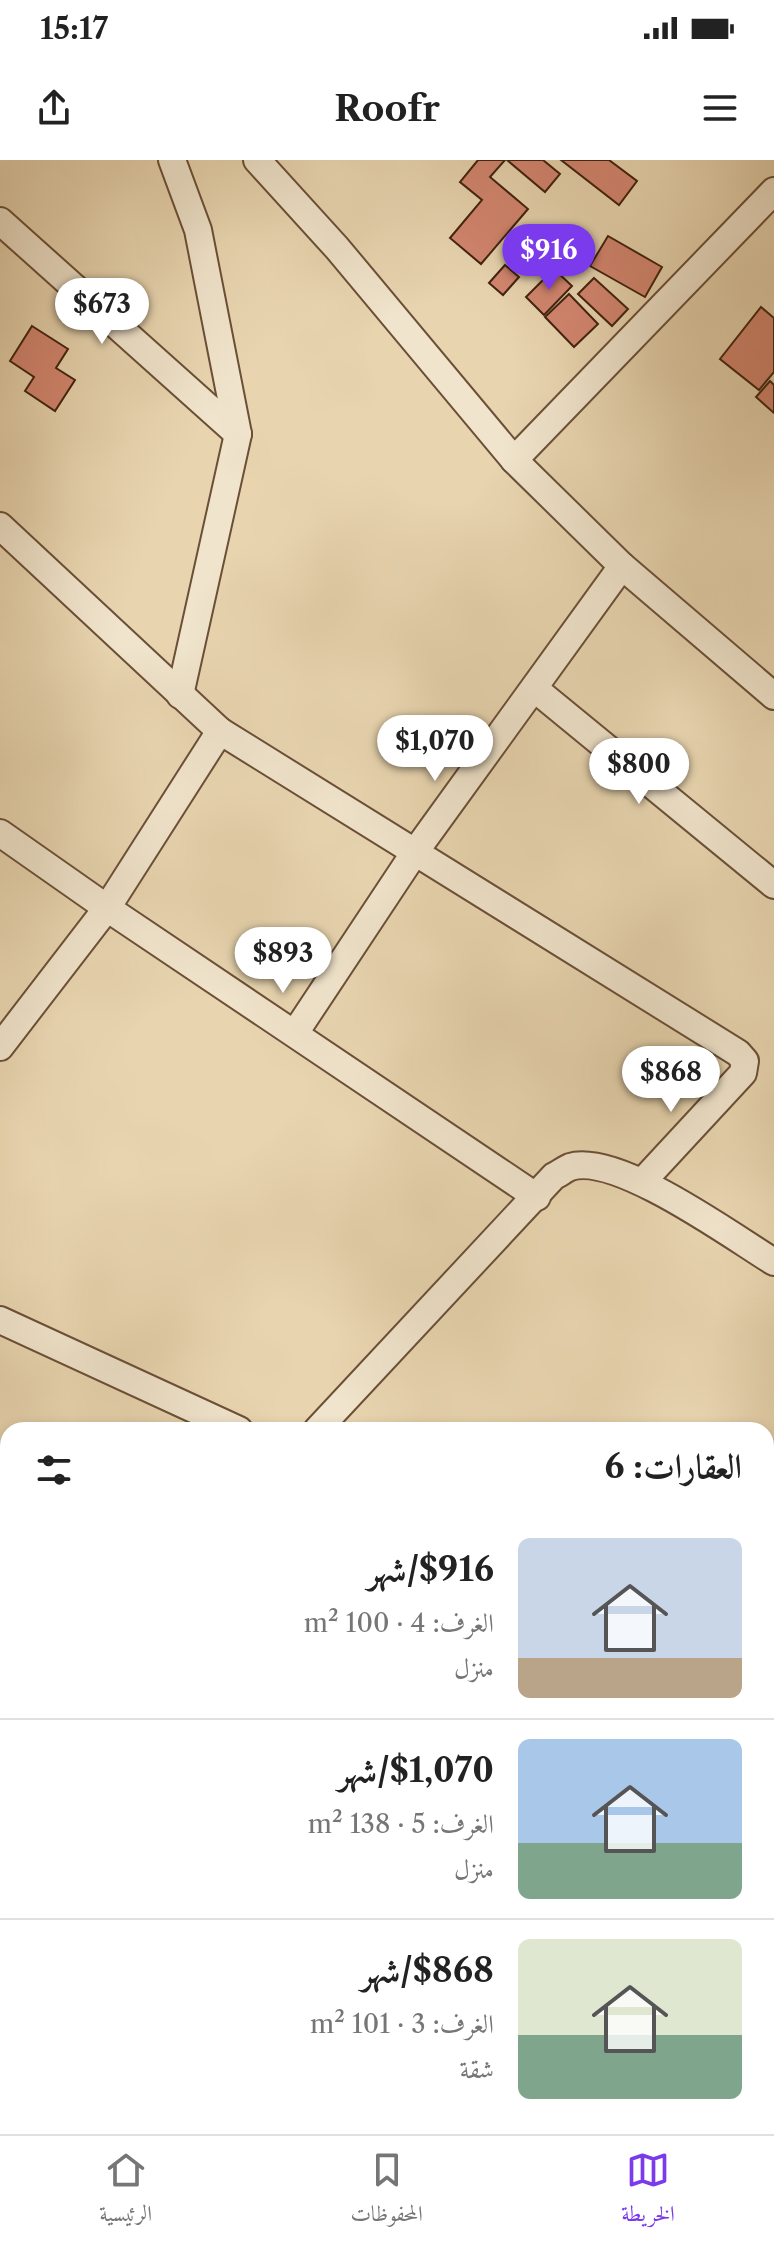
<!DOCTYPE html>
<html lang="ar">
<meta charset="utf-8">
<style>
body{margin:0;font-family:"Libre Caslon Text",Amiri,serif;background:#f2f2f2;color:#222;direction:rtl;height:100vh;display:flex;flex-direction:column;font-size:30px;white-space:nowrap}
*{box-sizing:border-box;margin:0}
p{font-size:26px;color:#767676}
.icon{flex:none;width:44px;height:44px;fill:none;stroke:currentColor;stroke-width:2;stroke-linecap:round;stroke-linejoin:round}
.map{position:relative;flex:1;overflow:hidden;direction:ltr}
.sheet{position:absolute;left:0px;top:1262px;width:774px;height:712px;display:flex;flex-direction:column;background:#fff;border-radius:24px 24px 0 0;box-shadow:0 4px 12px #0003;direction:rtl}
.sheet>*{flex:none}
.price{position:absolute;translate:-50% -68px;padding:0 18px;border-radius:28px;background:#fff;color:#222;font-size:26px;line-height:52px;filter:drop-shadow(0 2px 4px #0008)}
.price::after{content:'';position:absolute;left:50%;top:48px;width:24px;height:18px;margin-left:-12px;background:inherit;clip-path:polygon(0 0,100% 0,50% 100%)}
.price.on{background:#7c3aed;color:#fff}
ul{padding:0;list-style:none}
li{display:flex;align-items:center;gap:24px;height:200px;padding:0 32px}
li+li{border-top:2px solid #e0e0e0}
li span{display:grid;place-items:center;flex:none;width:224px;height:160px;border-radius:12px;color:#555}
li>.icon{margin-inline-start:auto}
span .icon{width:96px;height:96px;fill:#fffc;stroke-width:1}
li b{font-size:34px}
h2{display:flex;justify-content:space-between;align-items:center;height:96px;padding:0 32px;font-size:34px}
.status{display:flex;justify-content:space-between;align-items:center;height:56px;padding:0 40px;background:#fff;direction:ltr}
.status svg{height:22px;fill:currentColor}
header{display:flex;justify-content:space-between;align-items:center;height:104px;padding:0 32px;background:#fff;font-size:36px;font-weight:800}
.menu{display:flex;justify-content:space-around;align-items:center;height:112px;border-top:2px solid #e0e0e0;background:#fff;font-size:22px;color:#767676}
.menu a{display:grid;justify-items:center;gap:4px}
.menu .on{color:#7c3aed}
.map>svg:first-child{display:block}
.building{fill:#d38670;stroke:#41220f;stroke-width:2}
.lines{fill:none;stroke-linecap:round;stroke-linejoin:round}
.street-casing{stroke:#6b4f37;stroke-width:30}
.secondary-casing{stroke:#41220f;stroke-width:42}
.street{stroke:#f0e4cc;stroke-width:26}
.secondary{stroke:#f0e4cc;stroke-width:38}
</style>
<div class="status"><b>15:17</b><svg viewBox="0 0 49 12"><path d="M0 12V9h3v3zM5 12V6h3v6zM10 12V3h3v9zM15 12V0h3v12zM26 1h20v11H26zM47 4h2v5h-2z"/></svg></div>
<header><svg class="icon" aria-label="menu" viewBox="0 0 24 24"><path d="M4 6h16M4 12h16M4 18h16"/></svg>Roofr<svg class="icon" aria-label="share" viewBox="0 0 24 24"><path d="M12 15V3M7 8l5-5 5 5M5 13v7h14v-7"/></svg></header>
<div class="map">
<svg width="774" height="1974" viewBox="0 0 774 1974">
<rect width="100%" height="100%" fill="#e8d5b0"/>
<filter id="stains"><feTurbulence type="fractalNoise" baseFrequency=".0025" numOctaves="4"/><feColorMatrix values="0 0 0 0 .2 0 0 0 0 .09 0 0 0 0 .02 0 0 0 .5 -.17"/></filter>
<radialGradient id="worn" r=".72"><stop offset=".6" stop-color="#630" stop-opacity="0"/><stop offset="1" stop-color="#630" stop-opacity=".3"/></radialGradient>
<g class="building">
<path d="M478 0H505L490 17 528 49 481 104 450 78 482 40 460 22Z"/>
<path d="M507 0H543L560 14 545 32Z"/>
<path d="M561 0H609L637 21 619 45Z"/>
<path d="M608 76 662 107 645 137 590 106Z"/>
<path d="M522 78 540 94 528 110 508 94Z"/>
<path d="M505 105 519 117 503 135 489 123Z"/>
<path d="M554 109 572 126 544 155 526 137Z"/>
<path d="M594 118 628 149 612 166 578 134Z"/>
<path d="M569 134 598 164 574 187 545 157Z"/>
<path d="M761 147 774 158V212L759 230 720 199Z"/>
<path d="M32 166 68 189 56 208 75 220 55 251 25 231 34 217 10 201Z"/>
<path d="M770 221 774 225V253L756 237Z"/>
</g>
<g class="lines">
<g class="street-casing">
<g id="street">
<path d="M172 0 198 70 238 274 180 535"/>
<path d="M257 0 337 88 514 300 622 406 774 536"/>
<path d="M0 61 238 274"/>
<path d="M514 300 774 31"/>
<path d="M0 366 220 571 738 893 745 901 743 913 643 1021"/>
<path d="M535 529 774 725"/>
<path d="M0 673 107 748 537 1037"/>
<path d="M295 873 415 692 622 406"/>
<path d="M0 887 107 748 220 571"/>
<path d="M0 1160 239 1270"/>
<path d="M317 1270 554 1016C559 1014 565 1009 570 1007 617 992 733 1077 774 1102"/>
<path d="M766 1331 774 1323"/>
<path d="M0 1378 8 1382"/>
<path d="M0 1544 8 1535"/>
<path d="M766 1584 774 1590"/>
<path d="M0 1718 8 1723"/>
<path d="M766 1843 774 1848"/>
<path d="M379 1966 392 1974"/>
<path d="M0 1969 8 1962"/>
</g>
</g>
<g class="secondary-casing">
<g id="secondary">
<path d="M766 1917 774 1908"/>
<path d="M710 1974 718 1966"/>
</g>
</g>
<use href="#street" class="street"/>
<use href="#secondary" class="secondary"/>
</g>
<rect width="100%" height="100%" filter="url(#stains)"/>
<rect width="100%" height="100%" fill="url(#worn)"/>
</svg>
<b class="price on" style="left:549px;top:132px">$916</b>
<b class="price" style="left:102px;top:186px">$673</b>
<b class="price" style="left:435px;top:623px">$1,070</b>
<b class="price" style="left:639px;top:646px">$800</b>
<b class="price" style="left:283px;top:835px">$893</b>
<b class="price" style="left:671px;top:954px">$868</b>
<section class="sheet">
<h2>العقارات: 6<svg class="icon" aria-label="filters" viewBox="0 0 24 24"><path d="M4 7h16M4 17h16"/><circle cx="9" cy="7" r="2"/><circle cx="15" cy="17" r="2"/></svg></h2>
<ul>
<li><span style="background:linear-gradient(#c9d6e8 75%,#b9a48a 0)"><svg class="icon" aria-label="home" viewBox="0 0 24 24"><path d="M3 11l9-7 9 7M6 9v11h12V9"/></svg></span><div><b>$916/شهر</b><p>الغرف: 4 · 100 m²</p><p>منزل</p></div></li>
<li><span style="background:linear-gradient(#a9c7e8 65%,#7fa58c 0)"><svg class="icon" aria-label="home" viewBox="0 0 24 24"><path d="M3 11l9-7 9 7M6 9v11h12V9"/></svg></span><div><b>$1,070/شهر</b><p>الغرف: 5 · 138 m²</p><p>منزل</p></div></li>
<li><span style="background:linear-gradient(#dfe7d0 60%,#7fa58c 0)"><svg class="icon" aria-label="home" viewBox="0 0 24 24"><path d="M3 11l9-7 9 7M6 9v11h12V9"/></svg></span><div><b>$868/شهر</b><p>الغرف: 3 · 101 m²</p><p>شقة</p></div></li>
</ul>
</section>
</div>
<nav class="menu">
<a class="on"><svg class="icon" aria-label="map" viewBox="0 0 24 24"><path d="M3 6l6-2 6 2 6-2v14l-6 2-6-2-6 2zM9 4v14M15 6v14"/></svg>الخريطة</a>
<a><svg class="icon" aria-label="saved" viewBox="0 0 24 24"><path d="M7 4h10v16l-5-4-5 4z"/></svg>المحفوظات</a>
<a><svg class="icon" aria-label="home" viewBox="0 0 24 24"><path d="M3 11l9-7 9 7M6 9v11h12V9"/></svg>الرئيسية</a>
</nav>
